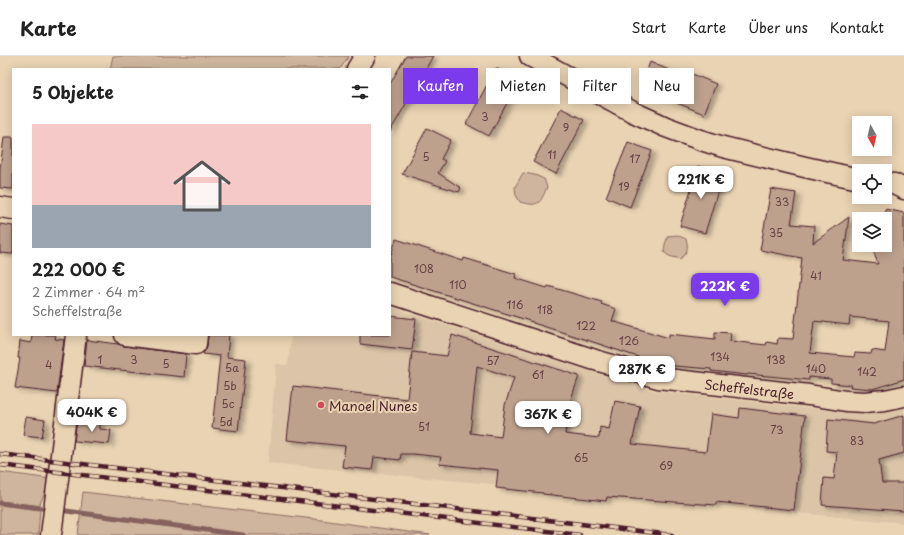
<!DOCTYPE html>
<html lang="de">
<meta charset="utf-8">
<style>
body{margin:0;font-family:"Playpen Sans",sans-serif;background:#f6f6f6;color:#222;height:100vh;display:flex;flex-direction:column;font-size:15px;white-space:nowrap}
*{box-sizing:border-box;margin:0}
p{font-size:13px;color:#767676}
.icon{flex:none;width:22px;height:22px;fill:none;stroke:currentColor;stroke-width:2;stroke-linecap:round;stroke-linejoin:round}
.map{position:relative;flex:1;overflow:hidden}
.side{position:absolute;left:12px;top:12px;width:379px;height:268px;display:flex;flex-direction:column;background:#fff;border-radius:0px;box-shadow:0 2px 10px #0003}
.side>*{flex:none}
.guide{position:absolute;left:403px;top:12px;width:380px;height:36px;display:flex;gap:8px}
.needle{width:26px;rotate:172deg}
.buttons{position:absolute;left:852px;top:60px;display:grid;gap:8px}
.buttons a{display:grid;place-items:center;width:40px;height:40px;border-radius:0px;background:#fff;box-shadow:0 2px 10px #0003;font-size:20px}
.price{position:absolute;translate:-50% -34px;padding:0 9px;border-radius:8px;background:#fff;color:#222;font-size:13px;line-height:26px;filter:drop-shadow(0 1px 2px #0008)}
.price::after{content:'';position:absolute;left:50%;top:24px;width:12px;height:9px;margin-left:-6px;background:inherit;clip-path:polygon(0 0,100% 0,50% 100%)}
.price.active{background:#7c3aed;color:#fff}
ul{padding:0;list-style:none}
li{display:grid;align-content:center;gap:8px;height:212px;padding:0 20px}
li span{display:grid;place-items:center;height:124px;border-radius:0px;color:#555}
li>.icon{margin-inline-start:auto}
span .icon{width:72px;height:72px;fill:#fffc;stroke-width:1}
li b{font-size:17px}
h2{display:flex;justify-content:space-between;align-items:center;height:48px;padding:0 20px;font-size:17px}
.tag{padding:0 14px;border-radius:0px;background:#fff;box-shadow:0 2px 10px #0003;font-size:14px;line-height:36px}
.tag.active{background:#7c3aed;color:#fff}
header{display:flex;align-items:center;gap:24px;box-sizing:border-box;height:56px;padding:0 20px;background:#fff;border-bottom:1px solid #e0e0e0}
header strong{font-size:19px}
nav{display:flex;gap:22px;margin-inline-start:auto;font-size:14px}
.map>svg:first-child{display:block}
.built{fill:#dcc4a8}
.green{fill:#cfb59d;stroke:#8c6a64}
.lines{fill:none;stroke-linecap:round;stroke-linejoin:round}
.stream{stroke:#85625d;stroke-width:5}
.building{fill:#bda18d;stroke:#4a1f2b;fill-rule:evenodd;filter:url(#shadow)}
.minor-casing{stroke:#4a1f2b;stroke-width:23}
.minor{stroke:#ead3b3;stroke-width:20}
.rail-casing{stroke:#4a1f2b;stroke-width:4.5}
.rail{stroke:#ead3b3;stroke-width:3;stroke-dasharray:9;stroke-linecap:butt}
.poi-dot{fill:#d1495b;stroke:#ead3b3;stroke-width:1.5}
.labels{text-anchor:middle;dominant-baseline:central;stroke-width:4;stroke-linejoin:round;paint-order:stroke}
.number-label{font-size:11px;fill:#674044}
.street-label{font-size:13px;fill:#4a1f2b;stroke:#ead3b3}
.poi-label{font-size:13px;fill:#4a1f2b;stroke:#ead3b3;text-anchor:start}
</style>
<header>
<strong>Karte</strong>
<nav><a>Start</a><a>Karte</a><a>Über uns</a><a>Kontakt</a></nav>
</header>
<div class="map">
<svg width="904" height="479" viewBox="0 0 904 479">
<defs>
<filter id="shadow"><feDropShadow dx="4.5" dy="2.5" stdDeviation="2" flood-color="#0004"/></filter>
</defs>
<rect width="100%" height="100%" fill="#ead3b3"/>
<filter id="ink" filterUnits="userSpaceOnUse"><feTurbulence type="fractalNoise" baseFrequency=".025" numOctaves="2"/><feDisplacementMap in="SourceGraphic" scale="8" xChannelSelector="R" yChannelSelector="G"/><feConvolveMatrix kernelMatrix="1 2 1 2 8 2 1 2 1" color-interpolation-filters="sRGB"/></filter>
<g filter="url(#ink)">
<path class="built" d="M390 251 592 316 656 335 864 358 883 356 904 350V467L268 407 276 308 288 309 291 279H390Z"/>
<g class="green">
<path d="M113 0H349L340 13H110Z"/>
<path d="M523 117 535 119 544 123 547 131C540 148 539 151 520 146L516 139 515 131Z"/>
<path d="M677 179 686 183C689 192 687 197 680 203L669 200 664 196 665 188 668 180Z"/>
<path d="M0 416 51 423 39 450 0 445Z"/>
<path d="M83 436 314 463 430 479H78Z"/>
<path d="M0 449 40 454 38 479H0Z"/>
</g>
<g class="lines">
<g class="stream">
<path d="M0 447 51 453"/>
<path d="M59 454 243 479"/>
</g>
</g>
<g class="building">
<path d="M406 0H433L390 76V28Z"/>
<path d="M650 6 688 22 690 17 716 28 704 58 640 32Z"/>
<path d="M496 12 519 25 489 80 466 68Z"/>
<path d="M561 52 584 64 556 118 533 106Z"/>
<path d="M427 72 451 84 441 103 445 105 438 117 461 132 459 136 402 118Z"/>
<path d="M4 81H13V133L0 132V113Z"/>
<path d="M628 86 652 95 630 151 606 141Z"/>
<path d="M698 110 723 118 705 177 680 170Z"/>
<path d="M771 133 796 137 791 168 814 170 813 187 849 161 843 204 878 208 871 189H885V153L904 157V323L886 329 872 333 850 331 851 329 831 327V323L809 321V324L748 318 747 319 711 315V313L662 309 590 285 533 267V266L390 221V202L396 183 463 205 464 202 516 218 515 222 547 232 548 230 602 246 601 248 616 253 612 265 669 282V278L715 283V276L731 277 730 285 766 289 767 286 777 288 778 282 793 283 802 202 760 194ZM850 261 889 265 885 296 872 294 871 298 855 297 854 301 810 297 814 265 849 269Z"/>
<path d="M0 168 13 170V198L0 197Z"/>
<path d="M390 260 416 263 412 294 360 288V279H390Z"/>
<path d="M32 279H56L55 283 64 284 57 337 15 332 20 302H18L20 285 31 287Z"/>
<path d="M208 279H229L227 301 246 303 238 375 212 372 220 300 203 298 207 290Z"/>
<path d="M452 279 579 320 570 346 567 360 565 378 599 382 600 371 609 373 615 345 640 350 632 388 706 396 711 358 739 362 740 352 805 360 794 454 716 446V449L607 441 606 445 543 438V437L496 432 498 414 439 408 441 401 413 398H401L400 404 374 401 372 414 342 411 345 390 287 384 293 330 407 343 412 296 447 300ZM477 310 514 322 505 349 501 381 470 377Z"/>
<path d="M87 284 118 288 124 290 186 298 184 321 84 310Z"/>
<path d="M904 359V397L879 404 882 427H904V455L890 454 822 449 824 422 834 423 837 396 826 395 828 363 874 368Z"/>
<path d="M26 361 45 364 42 381 23 379Z"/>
<path d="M77 365 100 367V373L111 374 109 388 74 385Z"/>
</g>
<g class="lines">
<g class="minor-casing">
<g id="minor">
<path d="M530 0 633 56 666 71 701 84 723 91 805 111 859 123"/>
<path d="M357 13 365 0"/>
<path d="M885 127 894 128 904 133"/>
<path d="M0 151 13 153"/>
<path id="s1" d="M390 237 595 304 658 322 809 339 846 345 865 346 885 344 904 340"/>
<path d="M125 279 196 288 197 279"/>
<path d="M51 479 76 279"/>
</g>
</g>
<use href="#minor" class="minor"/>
<g class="rail-casing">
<g id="rail">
<path d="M0 398 672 479"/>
<path d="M0 409 580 479"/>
</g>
</g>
<use href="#rail" class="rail"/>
</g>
</g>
<circle class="poi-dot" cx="321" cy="349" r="4"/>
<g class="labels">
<g class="number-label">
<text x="485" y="60">3</text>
<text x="566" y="71">9</text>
<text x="552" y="98">11</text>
<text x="426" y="100">5</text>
<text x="635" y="102">17</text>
<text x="624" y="130">19</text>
<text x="782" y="145">33</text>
<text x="776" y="176">35</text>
<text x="424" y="212">108</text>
<text x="816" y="219">41</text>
<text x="458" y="228">110</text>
<text x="515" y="248">116</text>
<text x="545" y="253">118</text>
<text x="586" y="269">122</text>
<text x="629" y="284">126</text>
<text x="720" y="300">134</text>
<text x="100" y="303">1</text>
<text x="134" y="303">3</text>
<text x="776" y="303">138</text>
<text x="493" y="304">57</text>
<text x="166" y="307">5</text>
<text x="49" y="308">4</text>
<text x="232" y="311">5a</text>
<text x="816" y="312">140</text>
<text x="867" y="315">142</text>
<text x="538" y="318">61</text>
<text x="230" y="329">5b</text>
<text x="228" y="347">5c</text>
<text x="226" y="365">5d</text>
<text x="424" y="370">51</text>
<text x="777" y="373">73</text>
<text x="857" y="384">83</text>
<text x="581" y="401">65</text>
<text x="666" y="409">69</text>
</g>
<g class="street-label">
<text stroke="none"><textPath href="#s1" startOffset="373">Scheffelstraße</textPath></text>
</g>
<g class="poi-label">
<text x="329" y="349">Manoel Nunes</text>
</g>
</g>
</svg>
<div class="buttons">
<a><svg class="needle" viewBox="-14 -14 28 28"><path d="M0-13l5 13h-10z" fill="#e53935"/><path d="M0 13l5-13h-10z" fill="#767676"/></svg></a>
<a><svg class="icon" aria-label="locate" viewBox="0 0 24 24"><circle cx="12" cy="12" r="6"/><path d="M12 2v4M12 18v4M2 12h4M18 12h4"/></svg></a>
<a><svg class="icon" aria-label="layers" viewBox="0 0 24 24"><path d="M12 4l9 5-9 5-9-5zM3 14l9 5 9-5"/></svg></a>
</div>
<b class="price" style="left:701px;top:144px">221K €</b>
<b class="price active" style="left:725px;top:251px">222K €</b>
<b class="price" style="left:642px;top:334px">287K €</b>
<b class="price" style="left:92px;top:377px">404K €</b>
<b class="price" style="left:548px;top:379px">367K €</b>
<div class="guide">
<a class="tag active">Kaufen</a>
<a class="tag">Mieten</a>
<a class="tag">Filter</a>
<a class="tag">Neu</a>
</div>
<section class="side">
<h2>5 Objekte<svg class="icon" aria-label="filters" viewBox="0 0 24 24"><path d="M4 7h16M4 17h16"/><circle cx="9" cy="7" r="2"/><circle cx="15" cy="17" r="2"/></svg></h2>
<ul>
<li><span style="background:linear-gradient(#f6c9c9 65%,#9aa5b1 0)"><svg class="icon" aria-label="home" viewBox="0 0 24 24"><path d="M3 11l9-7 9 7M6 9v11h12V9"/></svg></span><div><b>222 000 €</b><p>2 Zimmer · 64 m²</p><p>Scheffelstraße</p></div></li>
</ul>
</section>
</div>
